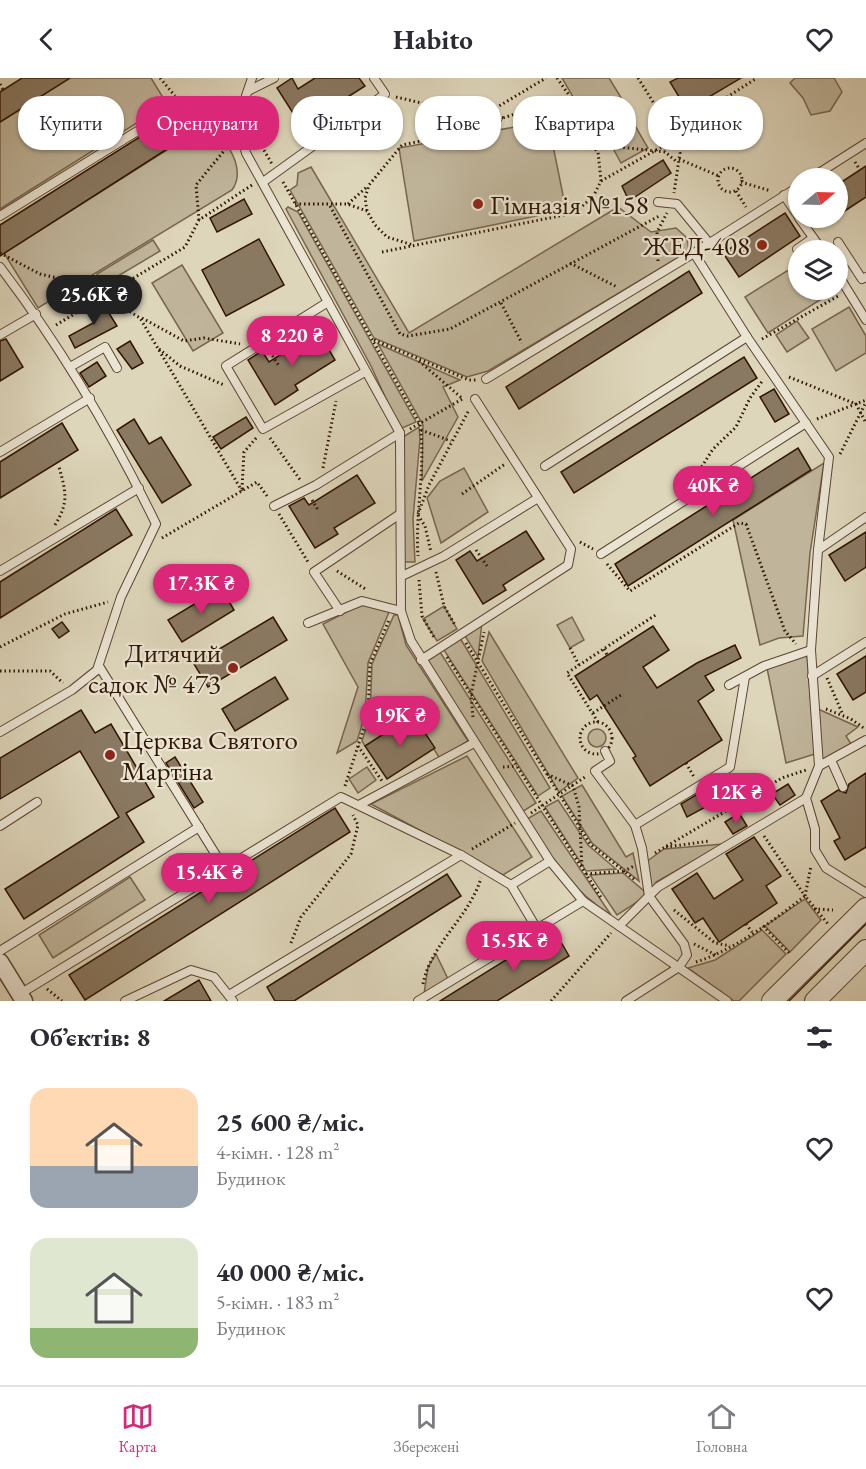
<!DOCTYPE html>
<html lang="uk">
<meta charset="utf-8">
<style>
body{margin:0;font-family:"EB Garamond",serif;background:#f2f2f3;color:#2b2b33;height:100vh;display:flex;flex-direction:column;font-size:22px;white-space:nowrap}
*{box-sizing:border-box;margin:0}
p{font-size:20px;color:#7c7c81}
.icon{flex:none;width:33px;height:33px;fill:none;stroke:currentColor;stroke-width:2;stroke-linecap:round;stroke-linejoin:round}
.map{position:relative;height:923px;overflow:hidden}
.drawer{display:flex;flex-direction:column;background:#fff;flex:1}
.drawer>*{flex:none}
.hud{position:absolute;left:18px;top:18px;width:831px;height:54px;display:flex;gap:12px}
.needle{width:39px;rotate:71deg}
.controls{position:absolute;left:788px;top:90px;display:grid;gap:12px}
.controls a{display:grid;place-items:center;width:60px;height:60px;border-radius:50%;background:#fff;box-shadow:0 2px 4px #0004;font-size:30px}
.price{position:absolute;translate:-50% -51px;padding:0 14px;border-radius:21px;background:#db2777;color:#fff;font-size:20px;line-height:39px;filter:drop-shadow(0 2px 3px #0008)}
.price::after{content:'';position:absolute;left:50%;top:36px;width:18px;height:14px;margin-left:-9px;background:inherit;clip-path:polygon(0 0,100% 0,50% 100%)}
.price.selected{background:#222;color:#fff}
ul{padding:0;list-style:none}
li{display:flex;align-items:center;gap:18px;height:150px;padding:0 30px}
li span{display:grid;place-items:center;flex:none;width:168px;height:120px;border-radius:18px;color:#555}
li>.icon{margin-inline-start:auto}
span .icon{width:72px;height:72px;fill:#fffc;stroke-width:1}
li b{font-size:26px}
h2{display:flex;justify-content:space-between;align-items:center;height:72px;padding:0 30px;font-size:26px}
.tag{padding:0 21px;border-radius:24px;background:#fff;box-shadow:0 2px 4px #0004;font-size:21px;line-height:54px}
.tag.selected{background:#db2777;color:#fff}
header{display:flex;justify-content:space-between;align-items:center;height:78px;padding:0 30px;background:#fff;font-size:27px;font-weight:700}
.tab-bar{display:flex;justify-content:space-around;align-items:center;height:84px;border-top:2px solid #e1e1e2;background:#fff;font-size:16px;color:#7c7c81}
.tab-bar a{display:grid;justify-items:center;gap:3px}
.tab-bar .selected{color:#db2777}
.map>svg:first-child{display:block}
.green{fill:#c0b59b;stroke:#78654e;stroke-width:1.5}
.building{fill:#8a7962;stroke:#301501;stroke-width:1.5}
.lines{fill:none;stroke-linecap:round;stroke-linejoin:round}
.service-casing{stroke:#5c4530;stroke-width:10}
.minor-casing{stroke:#5c4530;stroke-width:19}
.tertiary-casing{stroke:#5c4530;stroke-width:22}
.path{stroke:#301501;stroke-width:3;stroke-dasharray:1.5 3;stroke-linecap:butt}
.service{stroke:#eae4d3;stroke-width:8}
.minor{stroke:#eae4d3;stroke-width:16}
.tertiary{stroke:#eae4d3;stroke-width:20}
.tram{stroke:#301501;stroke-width:1.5}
.poi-dot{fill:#8f2418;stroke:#eae4d3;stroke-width:2}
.labels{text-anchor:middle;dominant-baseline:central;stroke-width:4.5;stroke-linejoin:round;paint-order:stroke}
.poi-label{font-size:27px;fill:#301501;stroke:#eae4d3;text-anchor:start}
</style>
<header><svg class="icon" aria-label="back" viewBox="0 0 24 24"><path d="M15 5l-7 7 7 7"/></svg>Habito<svg class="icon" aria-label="heart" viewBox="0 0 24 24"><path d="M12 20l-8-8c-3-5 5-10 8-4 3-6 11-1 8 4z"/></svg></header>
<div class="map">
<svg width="866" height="923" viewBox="0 0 866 923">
<rect width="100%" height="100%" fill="#ded6bb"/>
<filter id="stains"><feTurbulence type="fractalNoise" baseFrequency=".00333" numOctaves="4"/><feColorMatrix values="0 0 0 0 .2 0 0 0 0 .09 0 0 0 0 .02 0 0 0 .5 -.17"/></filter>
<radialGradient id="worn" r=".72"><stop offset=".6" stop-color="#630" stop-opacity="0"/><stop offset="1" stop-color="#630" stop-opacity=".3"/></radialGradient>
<g class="green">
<path d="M70 0H151L167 26 0 131V44Z"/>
<path d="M562 0H609L633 39 597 60Z"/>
<path d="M795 0H834L842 14 830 33 811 37 803 20 790 5Z"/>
<path d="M173 38 203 39C221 56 249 88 232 112L38 230 4 175 186 60Z"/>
<path d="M548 43 566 132 414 163 399 70Z"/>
<path d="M634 46 648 70 621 85 608 61Z"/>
<path d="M311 89 409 255 618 129 651 154 676 150 687 160 689 173 488 293 467 299 374 260 290 112 297 107 298 95Z"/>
<path d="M288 129 298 134 416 344 400 351 371 288 286 131Z"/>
<path d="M153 162 160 173 103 207 97 196Z"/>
<path d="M798 186V212L834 213 768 255 745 219Z"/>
<path d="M182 187 223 255 193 273 152 205Z"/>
<path d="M849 229 866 258V275L836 293 812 251Z"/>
<path d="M797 243 809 260 787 274 776 257Z"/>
<path d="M378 266 460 302 443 309 458 339 422 403 423 347Z"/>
<path d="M419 349 420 361 413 441 415 484H404L403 359Z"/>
<path d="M824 385 810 475 803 558 779 560 760 567 733 442Z"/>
<path d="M464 390 488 434 441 465 427 420 440 403Z"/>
<path d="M362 526 389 534 368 585 365 637 357 663 337 675 358 609 323 546Z"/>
<path d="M444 528 457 551 437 563 423 541Z"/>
<path d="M394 537H398L406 567 468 663 440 681 413 637 365 668 362 663 370 638 372 586Z"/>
<path d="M572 539 584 562 570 570 557 547Z"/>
<path d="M482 544 478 579 465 558Z"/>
<path d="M489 554 578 700 559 714 482 583Z"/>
<path d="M460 560 550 710 538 718 444 572Z"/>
<path d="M440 574 536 725 522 734 425 583Z"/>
<path d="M807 577 815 676 786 685 767 590Z"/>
<path d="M818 631 858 649 846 658 851 666 821 684Z"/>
<circle cx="597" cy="660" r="9"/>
<path d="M467 678 532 779 503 797 371 726Z"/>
<path d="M367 689 376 702 358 715 349 701Z"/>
<path d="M582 707 626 779 633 775 639 803 592 765 562 718Z"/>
<path d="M558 722 588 767 616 791 586 793 545 729Z"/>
<path d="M541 733 611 837C570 811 552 781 527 741Z"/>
<path d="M723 766 656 804 651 813 646 784 664 771Z"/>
<path d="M623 795 644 813 645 819 617 837 590 797Z"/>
<path d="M130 799 145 822 53 880 39 857Z"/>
<path d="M805 821 821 842 790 874 765 848Z"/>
<path d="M762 852 786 876 739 923H734L688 890 715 882Z"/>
<path d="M436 876 448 901 424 916 428 889Z"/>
</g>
<g class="building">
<path d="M22 0H70L0 44V14Z"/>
<path d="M292 0 298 11 315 0H359L365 8 324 34 328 39 305 54 277 10Z"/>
<path d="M678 0H741L687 32 670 4Z"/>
<path d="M173 38 186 59 0 178V147Z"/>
<path d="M663 82 671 95 629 123 622 108Z"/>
<path d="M866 88V119L837 138V107Z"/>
<path d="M244 121 252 136 217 154 210 140Z"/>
<path d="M785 135 800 158 739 199 723 175Z"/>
<path d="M259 161 284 207 226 238 202 192Z"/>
<path d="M689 193 702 215 519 331 506 309Z"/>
<path d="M102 224 117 248 75 270 69 258 95 244 89 231Z"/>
<path d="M318 253 335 282 295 307 298 312 275 327 248 282 262 273 269 284Z"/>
<path d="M6 261 23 289 0 303V263Z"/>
<path d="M130 263 143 285 132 291 117 271Z"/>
<path d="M744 279 757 300 574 415 561 394Z"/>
<path d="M97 284 106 298 89 309 80 295Z"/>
<path d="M774 311 789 336 775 344 760 319Z"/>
<path d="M246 339 253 350 221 371 213 359Z"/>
<path d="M134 341 149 366 161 359 191 407 162 425 117 352Z"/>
<path d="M62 345 78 372 0 420V384Z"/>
<path d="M798 370 811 392 628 508 615 486Z"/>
<path d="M357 397 375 425 334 450 338 456 315 470 289 428 304 420 309 427Z"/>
<path d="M116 431 132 457 0 540V504Z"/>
<path d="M526 453 544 481 503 507 506 512 483 526 456 482 470 473 477 483Z"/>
<path d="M866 454V489L845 503 829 477Z"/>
<path d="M221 510 234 532 182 564 168 542Z"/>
<path d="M273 539 287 562 208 609 194 586Z"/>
<path d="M62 544 69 553 59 560 52 551Z"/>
<path d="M653 548 669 572 643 589 657 610 697 585 735 567 741 580 705 598 714 612 698 623 722 662 650 708 633 680 636 678 597 617 590 622 575 598Z"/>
<path d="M866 578V614L853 622 837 596Z"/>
<path d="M275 599 288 621 235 653 222 631Z"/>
<path d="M81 632 95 655 111 646 154 719 126 735 144 764 24 841 5 811 119 739 80 673 0 721V680Z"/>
<path d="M413 637 435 670 387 701 365 668Z"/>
<path d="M175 679 203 724 194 730 166 685Z"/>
<path d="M866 695V769L845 782 834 763 840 760 821 723 838 712 846 715 849 706Z"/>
<path d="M717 704 724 719 687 739 681 726Z"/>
<path d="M788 706 795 717 780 727 772 716Z"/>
<path d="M335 730 350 754 85 922 69 897Z"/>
<path d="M739 735 747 748 733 756 725 744Z"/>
<path d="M754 759 781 798 766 808 777 825 719 864 703 840 695 845 672 811 697 795 714 821 743 802 726 776Z"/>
<path d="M447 796 461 818 294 923H275L267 909Z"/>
<path d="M554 852 569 878 497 923H440Z"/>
<path d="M199 902 211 923H164Z"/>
</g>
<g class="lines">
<g class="service-casing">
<g id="service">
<path d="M252 0C241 34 235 39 246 75L400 355 401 533 411 563 550 783 583 823 727 923"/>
<path d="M248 13 274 0"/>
<path d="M811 100 866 65"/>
<path d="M263 104 385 16 374 0"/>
<path d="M784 117 798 138"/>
<path d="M658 124 677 126 709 165"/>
<path d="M0 138 186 23"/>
<path d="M799 140 822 172"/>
<path d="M838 164 862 201 866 199"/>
<path d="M797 171 813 160"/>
<path d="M694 175 747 259 829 379 818 472 811 572 819 688 806 720 815 751V772L826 790 866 815"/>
<path d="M0 189C61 269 112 355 156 446L121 519 97 592"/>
<path d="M837 195 866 242"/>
<path d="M328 224 226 288 263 351 365 294"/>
<path d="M0 257 36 236"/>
<path d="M70 289 105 269 117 290"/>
<path d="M486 301 694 175 798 109"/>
<path d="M0 374 90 320"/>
<path d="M545 388 747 259"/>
<path d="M274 428 316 407 400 355"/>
<path d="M818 472 866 439"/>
<path d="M601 476 806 345"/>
<path d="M0 493 139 410"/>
<path d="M402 498 444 478 538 420"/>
<path d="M340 533 314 494 400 436"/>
<path d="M308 545 362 523 401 533"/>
<path d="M421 582 568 487 571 471 475 321"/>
<path d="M812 598 866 564"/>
<path d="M729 607 764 588 811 572"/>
<path d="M0 654 72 612 97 592 99 588 224 790"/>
<path d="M605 673 610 683 595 693 635 747 642 770 649 818 684 866 687 877 679 889 626 923"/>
<path d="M831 682 843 709"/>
<path d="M819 688 866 662"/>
<path d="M359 727 474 665"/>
<path d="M635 747 730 689 745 599"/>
<path d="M0 748 37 724"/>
<path d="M511 807 550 783"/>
<path d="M619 848 658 809 806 720"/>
<path d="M0 873 199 749"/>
<path d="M20 916 341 719 461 777 511 807 537 851"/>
<path d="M229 917 461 777"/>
<path d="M125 923 191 892 214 899 233 923"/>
<path d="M418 923 583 823"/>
</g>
</g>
<g class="minor-casing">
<path id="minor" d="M0 884 24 923"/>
</g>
<g class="tertiary-casing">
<g id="tertiary">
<path d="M772 923 866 830"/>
<path d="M815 923 866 872"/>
</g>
</g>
<g class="path">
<path d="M160 0 175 18"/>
<path d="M557 0 604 67"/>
<path d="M638 0 672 54 680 75 674 115"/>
<path d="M0 6 3 12"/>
<path d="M396 19 460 34 503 40"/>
<path d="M195 24 233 27"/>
<path d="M196 28 230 46"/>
<path d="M484 37 546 0"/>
<path d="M253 43 258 62 272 86"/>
<path d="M592 66 665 74 677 84"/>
<path d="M679 81 719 98"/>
<path d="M855 84 860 92"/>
<circle cx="730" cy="102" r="12"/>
<path d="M601 103 665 67 672 54 757 0"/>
<path d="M283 104 420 346C426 389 415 434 418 478"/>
<path d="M741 104 771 113"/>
<path d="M736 113 746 129"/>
<path d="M295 126H347L367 133"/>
<path d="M348 126 368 108"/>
<path d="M330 128 400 256 408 258 450 251 661 137"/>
<path d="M199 142 196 107 232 63"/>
<path d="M382 174 574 135 593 119 601 103 598 74 582 58 563 48 551 42 521 34 503 40 493 48 402 67 369 107 365 120 367 133 375 147 387 159 413 167"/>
<path d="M0 175 40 196 88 207 140 240 242 413"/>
<path d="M658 183 657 154 667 135"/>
<path d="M570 185 617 209"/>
<path d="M501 225 522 265"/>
<path d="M142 240 184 263 204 260 240 266"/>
<path d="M56 247 185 169 199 142 252 107"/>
<path d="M762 261 840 217"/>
<path d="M374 262 469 302H476"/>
<path d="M159 271 180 288 224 307"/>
<path d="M270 274 279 288"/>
<path d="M419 283 463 321"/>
<path d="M789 299 856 326 866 345"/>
<path d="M817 341 866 322"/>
<path d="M410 351 464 320"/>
<path d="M421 352 451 363"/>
<path d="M270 360 301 403"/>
<path d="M840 376 866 324"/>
<path d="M323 390 336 323"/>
<path d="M692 404 713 371 736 349 750 320 763 302"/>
<path d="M242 411 244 374 257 359"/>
<path d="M462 416 505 386"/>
<path d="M312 422 318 432"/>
<path d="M279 436 308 484"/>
<path d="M418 436 429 407 469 332"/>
<path d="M418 437 425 448 431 474"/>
<path d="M55 447C69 424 66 414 59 389"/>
<path d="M162 460 257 404 267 418"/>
<path d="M580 464 593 471"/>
<path d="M476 472 487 488"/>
<path d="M607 486 630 513 739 445 746 446 785 553 796 566"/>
<path d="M337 493 367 512"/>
<path d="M436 494 444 528 455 547"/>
<path d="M419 502 422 538 435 561"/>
<path d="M466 565 590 766 624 793 634 788"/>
<path d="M0 569 65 536 108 524"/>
<path d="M570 570 579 587"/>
<path d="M604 571 607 577"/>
<path d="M447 579 602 821"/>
<path d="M0 593H50L63 605"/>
<path d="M827 600 843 637"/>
<path d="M826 631 851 641 865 651"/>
<path d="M593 635 621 617"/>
<path d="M473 639 471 617 484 554"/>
<path d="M598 644 567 595 657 536"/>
<circle cx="596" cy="660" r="16"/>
<path d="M358 668 382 703"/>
<path d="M686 685 694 699"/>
<path d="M503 689 517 688"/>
<path d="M547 696 573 708 579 729 582 789"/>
<path d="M345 708 368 637 370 586 389 542"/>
<path d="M531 735 585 699"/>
<path d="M764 758 805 818"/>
<path d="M666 769 710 763"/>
<path d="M472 771 515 745"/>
<path d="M655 775 782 700 806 692"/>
<path d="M586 796 624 793 635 802"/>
<path d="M805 818 811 788"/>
<path d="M814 831 833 832"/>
<path d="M674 832 715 865 730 868"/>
<path d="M746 846 752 854"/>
<path d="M763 848 790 876"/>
<path d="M291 865 301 839 351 776 358 747 353 737"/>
<path d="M694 866 716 877"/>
<path d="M696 884C734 872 773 843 805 818L828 846"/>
<path d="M423 906C431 865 469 840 481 800"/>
<path d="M47 911 62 923"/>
<path d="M551 923 611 855"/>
</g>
<use href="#service" class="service"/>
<use href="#minor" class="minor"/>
<use href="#tertiary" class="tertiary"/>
<path class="tram" d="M789 923 866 846"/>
</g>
<g class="poi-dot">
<circle cx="478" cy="126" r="6"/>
<circle cx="762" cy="167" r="6"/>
<circle cx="233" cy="590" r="6"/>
<circle cx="110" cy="677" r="6"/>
</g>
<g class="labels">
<g class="poi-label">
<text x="490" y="126">Гімназія №158</text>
<text x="750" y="167" text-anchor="end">ЖЕД-408</text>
<text x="221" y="574" text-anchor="end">Дитячий<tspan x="221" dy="31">садок № 473</tspan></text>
<text x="122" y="661">Церква Святого<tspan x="122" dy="31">Мартіна</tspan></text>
</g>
</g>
<rect width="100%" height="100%" filter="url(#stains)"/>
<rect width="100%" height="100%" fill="url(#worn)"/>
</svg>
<div class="controls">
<a><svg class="needle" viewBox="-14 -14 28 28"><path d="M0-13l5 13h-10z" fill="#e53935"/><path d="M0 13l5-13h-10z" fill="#7c7c81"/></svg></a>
<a><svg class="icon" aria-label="layers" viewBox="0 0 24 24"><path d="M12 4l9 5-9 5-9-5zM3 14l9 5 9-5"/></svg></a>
</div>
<b class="price selected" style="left:94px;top:248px">25.6K ₴</b>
<b class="price" style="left:292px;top:289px">8 220 ₴</b>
<b class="price" style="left:713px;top:439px">40K ₴</b>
<b class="price" style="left:201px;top:537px">17.3K ₴</b>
<b class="price" style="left:400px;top:669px">19K ₴</b>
<b class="price" style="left:736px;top:746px">12K ₴</b>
<b class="price" style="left:209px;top:826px">15.4K ₴</b>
<b class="price" style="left:514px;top:894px">15.5K ₴</b>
<div class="hud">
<a class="tag">Купити</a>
<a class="tag selected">Орендувати</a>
<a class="tag">Фільтри</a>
<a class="tag">Нове</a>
<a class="tag">Квартира</a>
<a class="tag">Будинок</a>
</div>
</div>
<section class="drawer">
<h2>Об’єктів: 8<svg class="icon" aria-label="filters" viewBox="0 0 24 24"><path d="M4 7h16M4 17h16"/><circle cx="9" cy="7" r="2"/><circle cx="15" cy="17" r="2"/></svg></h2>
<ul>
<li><span style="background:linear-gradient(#ffd9b3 65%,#9aa5b1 0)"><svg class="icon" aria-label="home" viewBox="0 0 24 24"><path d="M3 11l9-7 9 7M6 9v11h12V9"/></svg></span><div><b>25 600 ₴/міс.</b><p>4-кімн. · 128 m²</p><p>Будинок</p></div><svg class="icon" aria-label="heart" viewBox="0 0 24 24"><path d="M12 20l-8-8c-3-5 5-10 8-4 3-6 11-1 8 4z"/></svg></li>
<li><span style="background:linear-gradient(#dfe7d0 75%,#8fb573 0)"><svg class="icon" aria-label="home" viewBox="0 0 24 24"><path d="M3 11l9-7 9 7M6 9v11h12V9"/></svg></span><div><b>40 000 ₴/міс.</b><p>5-кімн. · 183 m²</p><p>Будинок</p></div><svg class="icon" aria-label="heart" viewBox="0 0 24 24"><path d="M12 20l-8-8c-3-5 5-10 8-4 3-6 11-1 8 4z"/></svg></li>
</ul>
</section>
<nav class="tab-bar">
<a class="selected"><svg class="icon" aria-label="map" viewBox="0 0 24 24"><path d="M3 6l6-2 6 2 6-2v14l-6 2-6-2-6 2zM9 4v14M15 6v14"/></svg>Карта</a>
<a><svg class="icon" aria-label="saved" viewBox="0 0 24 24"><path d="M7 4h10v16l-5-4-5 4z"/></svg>Збережені</a>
<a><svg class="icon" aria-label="home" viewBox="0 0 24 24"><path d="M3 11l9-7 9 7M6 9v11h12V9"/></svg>Головна</a>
</nav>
